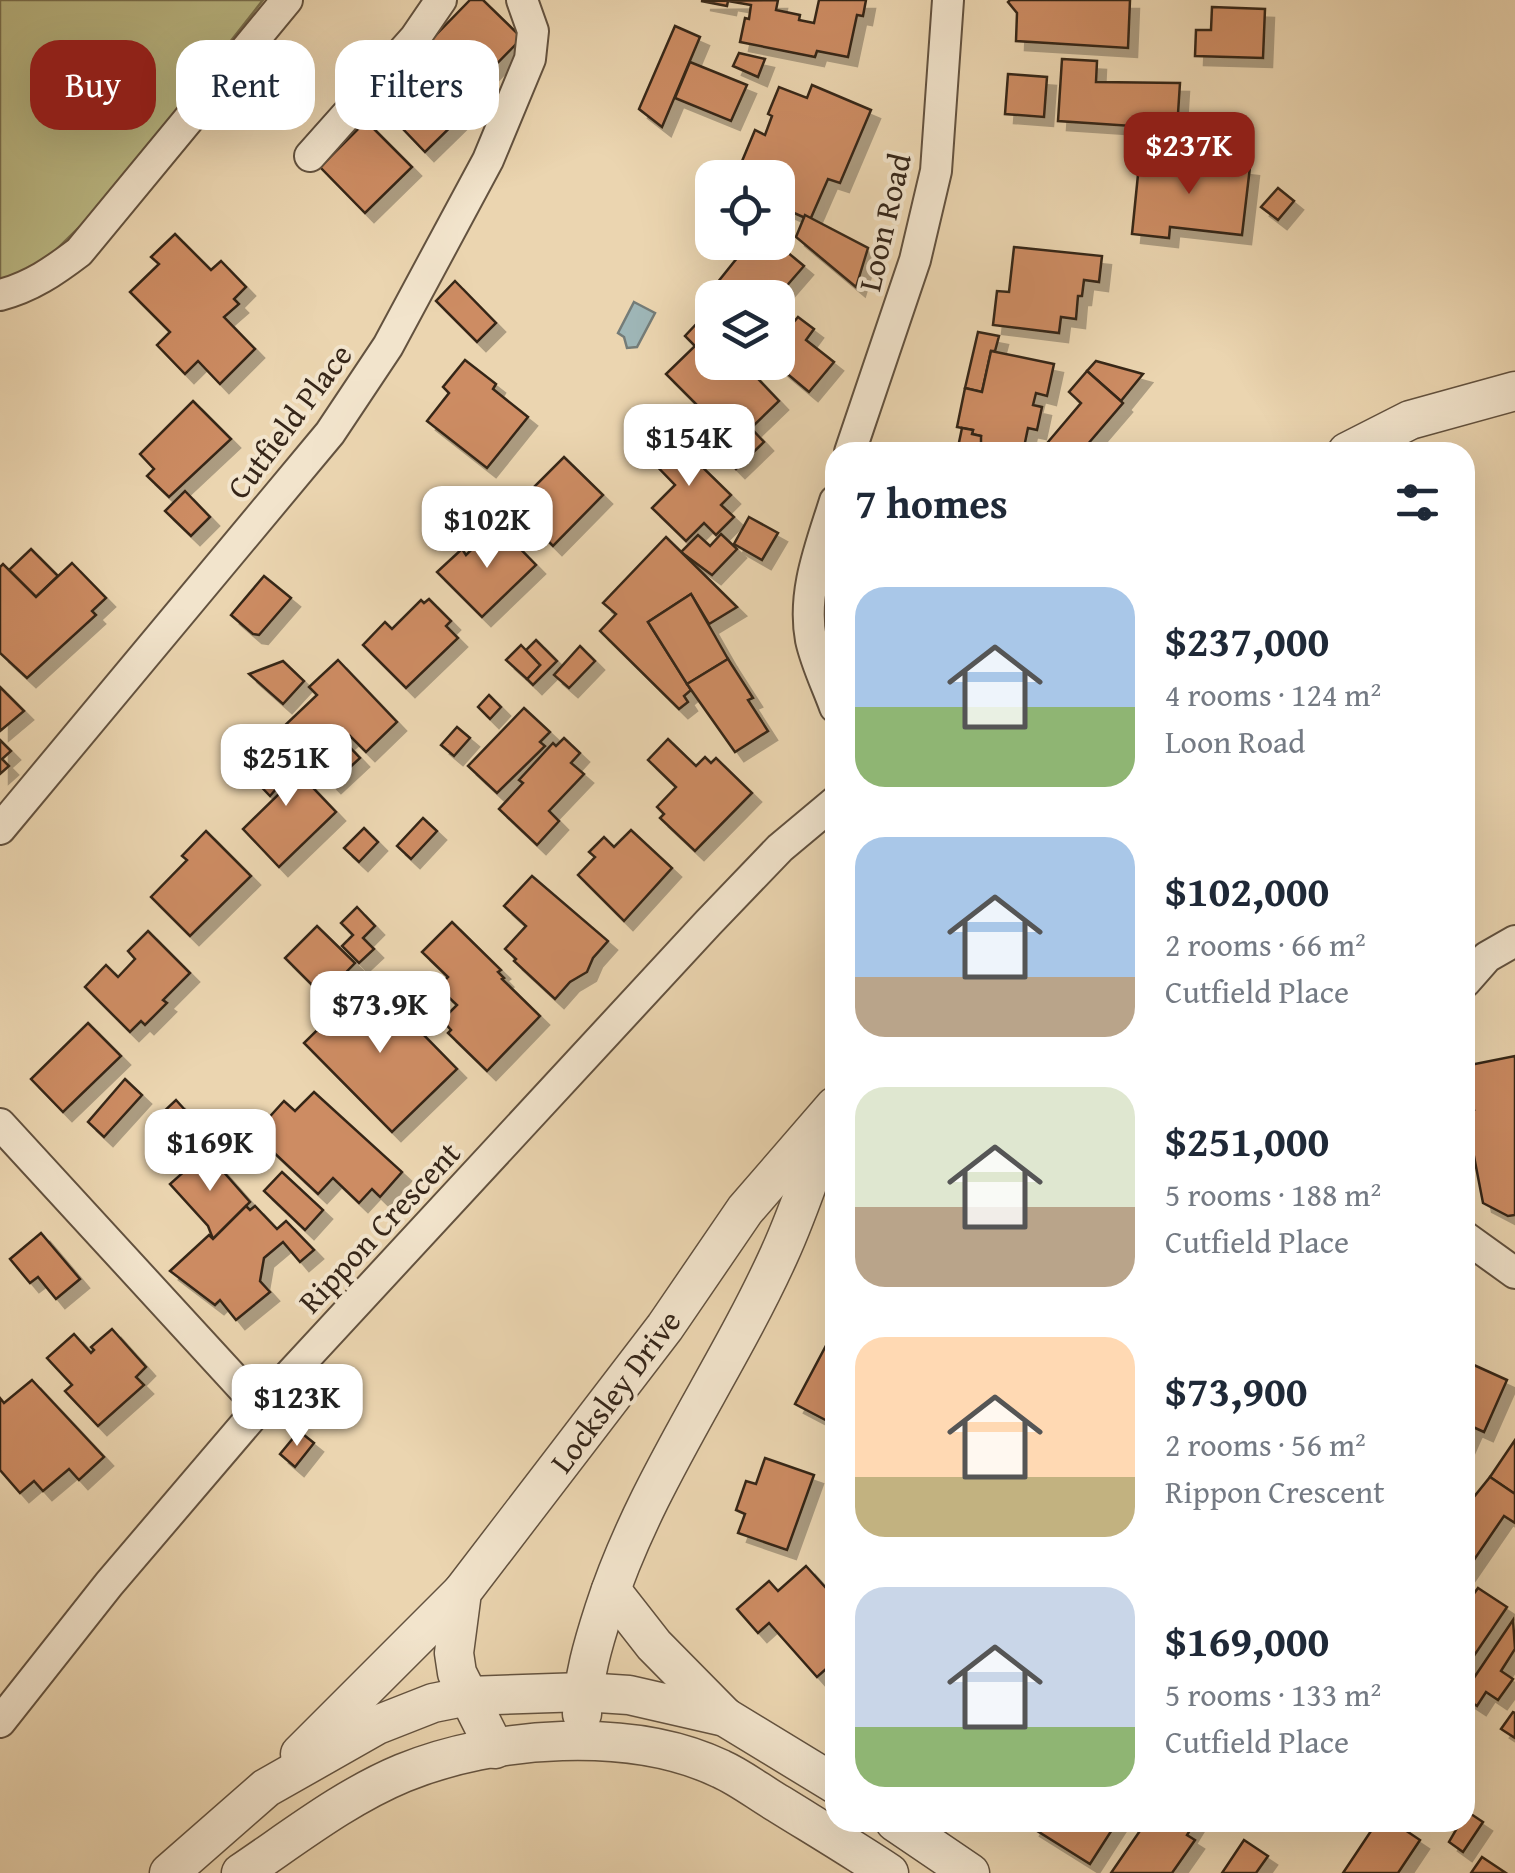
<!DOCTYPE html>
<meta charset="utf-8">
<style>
body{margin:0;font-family:"Gentium Book Plus",serif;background:#f6f6f7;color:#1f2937;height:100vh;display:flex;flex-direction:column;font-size:38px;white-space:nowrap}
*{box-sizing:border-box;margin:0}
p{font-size:32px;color:#747a83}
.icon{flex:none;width:55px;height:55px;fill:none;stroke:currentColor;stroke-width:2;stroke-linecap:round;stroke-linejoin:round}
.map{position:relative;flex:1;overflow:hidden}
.details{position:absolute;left:825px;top:442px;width:650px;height:1390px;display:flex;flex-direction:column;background:#fff;border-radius:30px;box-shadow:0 10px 40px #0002}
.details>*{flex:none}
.hud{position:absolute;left:30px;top:40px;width:645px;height:90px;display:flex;gap:20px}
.buttons{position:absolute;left:695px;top:160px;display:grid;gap:20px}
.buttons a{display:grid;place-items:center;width:100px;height:100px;border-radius:20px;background:#fff;box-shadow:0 10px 40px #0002;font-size:50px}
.price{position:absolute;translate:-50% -85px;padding:0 22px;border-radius:20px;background:#fff;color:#222;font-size:32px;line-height:65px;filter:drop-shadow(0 2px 5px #0008)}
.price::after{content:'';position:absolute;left:50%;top:60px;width:30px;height:22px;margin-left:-15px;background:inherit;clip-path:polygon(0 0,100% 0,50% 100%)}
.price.selected{background:#8f2418;color:#fff}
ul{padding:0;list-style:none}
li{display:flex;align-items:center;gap:30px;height:250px;padding:0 30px}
li span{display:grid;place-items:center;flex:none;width:280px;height:200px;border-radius:30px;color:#555}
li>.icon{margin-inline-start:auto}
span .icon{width:120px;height:120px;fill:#fffc;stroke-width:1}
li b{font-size:42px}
h2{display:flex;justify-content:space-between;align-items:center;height:120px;padding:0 30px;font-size:42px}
.pill{padding:0 35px;border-radius:30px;background:#fff;box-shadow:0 10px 40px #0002;font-size:35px;line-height:90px}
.pill.selected{background:#8f2418;color:#fff}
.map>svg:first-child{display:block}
.green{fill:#bdbc87;stroke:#7a7150;stroke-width:2.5}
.water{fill:#9eb6b7;stroke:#747c78;stroke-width:2.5}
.building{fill:#cd8c64;stroke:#362619;stroke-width:2.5;filter:url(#shadow)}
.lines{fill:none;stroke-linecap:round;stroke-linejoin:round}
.minor-casing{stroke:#63523f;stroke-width:34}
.tertiary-casing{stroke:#63523f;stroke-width:41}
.minor{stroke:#f2e4cc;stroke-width:30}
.tertiary{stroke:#f2e4cc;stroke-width:38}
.labels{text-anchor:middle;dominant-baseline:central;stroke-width:8;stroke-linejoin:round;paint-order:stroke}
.street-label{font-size:32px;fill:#362619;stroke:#f2e4cc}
</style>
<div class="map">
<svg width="1515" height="1873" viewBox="0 0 1515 1873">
<defs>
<filter id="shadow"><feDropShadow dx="9" dy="9" stdDeviation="0" flood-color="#0004"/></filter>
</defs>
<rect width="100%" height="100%" fill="#ebd5b0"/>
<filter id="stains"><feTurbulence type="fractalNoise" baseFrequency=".002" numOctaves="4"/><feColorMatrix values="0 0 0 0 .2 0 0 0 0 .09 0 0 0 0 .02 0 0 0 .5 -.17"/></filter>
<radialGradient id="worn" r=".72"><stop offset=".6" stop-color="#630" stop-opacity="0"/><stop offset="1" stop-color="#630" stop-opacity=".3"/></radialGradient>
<path class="green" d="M0 0H263L101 206 54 252 29 270 0 280Z"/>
<path class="water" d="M634 302 655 313 637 347 627 348 624 337 618 333Z"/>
<g class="building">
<path d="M470 0H483L522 38 476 85 431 40Z"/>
<path d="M778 0 776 10 800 15 799 20 814 23 819 0H866L863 16 857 15 848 57 817 51 815 57 740 42 745 18 749 19 751 5 728 1 727 6 701 1Z"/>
<path d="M1010 0H1130L1128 48 1016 41 1017 13 1008 2Z"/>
<path d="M1212 7 1265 9 1263 58 1195 56 1196 30H1211Z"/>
<path d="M675 26 700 37 662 127 639 109Z"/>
<path d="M739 53 765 59 758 77 733 66Z"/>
<path d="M1062 59 1097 61 1096 82 1180 83 1177 129 1058 121Z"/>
<path d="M427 61 472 106 425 152 381 106Z"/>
<path d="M690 62 747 85 731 121 675 98Z"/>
<path d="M1008 74 1047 77 1044 117 1005 114Z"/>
<path d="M812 85 871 110 840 183 828 179 810 220 778 206 781 194 778 193V178H735L755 130 765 135 772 116 768 114 779 87 807 98Z"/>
<path d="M366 121 412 167 365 213 320 167Z"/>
<path d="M1140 155 1250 167 1242 235 1170 227 1169 238 1132 234Z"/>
<path d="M1278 188 1294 201 1278 220 1261 207Z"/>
<path d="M805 215 868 248 856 287 796 237Z"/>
<path d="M175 234 211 270 221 261 246 287 234 299 239 304 224 317 255 349 220 384 198 361 185 374 157 345 170 332 130 292 159 264 151 257Z"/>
<path d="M775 242 804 266 783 290 779 287 771 298H725L713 288 737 258 720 242Z"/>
<path d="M1014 247 1102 256 1099 282 1084 280 1082 296H1078L1076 319 1061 317 1059 333 993 325 997 291 1009 292Z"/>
<path d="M455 281 496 323 477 342 436 301Z"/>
<path d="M798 317 814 329 806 340 834 362 809 392 778 366 782 361 778 358V335L781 337Z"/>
<path d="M700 320 712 333V362H742L779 401 751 428 764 442 736 469 685 417 697 405 666 374 695 346 685 336Z"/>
<path d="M978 332 999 336 995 351H991L982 392 965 388Z"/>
<path d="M991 351 1054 364 1047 396 1036 393 1033 405 1042 407 1037 430 1028 428 1023 452H978L981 436 972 434 973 430 957 427 965 388 982 392Z"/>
<path d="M465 360 496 384 493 389 528 417 487 468 427 421 449 393 443 387Z"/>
<path d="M1096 361 1143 374 1121 401 1087 371Z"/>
<path d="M1087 371 1123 403 1081 452H1060L1048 442 1081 403 1069 392Z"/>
<path d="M193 401 231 439 169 497 147 476 154 469 140 454Z"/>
<path d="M675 427 701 453 695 460 731 495 721 505 734 517 716 535 704 523 686 541 652 508 675 485 647 456Z"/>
<path d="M962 428 973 430 972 434 981 436V452H957Z"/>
<path d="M564 457 603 495 553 546 514 507Z"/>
<path d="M185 491 210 517 191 536 165 511Z"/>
<path d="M749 517 778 533 762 560 734 544Z"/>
<path d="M497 525 536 565 482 617 437 572 462 549 466 555Z"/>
<path d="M721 534 737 549 712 575 681 552 698 535 710 546Z"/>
<path d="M666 537 737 607 709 624 691 594 648 622 691 690 684 696 688 702 679 709 600 631 616 614 603 603Z"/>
<path d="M31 549 58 576 36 597 9 570Z"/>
<path d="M72 563 106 598 92 611 96 615 27 678 0 653V567L3 564 36 597Z"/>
<path d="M264 576 291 598 259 635 253 634 231 615Z"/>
<path d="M691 594 728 659 687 684 648 622Z"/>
<path d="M429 599 451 621 446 626 458 638 406 688 363 645 385 622 392 629 421 600 424 603Z"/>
<path d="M536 640 557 661 533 685 527 679 540 665 526 650Z"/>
<path d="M521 645 540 665 527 679 506 660Z"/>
<path d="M580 646 595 661 569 688 554 675Z"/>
<path d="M728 659 753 698 748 700 768 731 735 752 687 684Z"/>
<path d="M338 660 397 722 366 752 350 736 344 741 360 758 332 784 280 730 317 695 309 687Z"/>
<path d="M283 661 304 681 283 704 249 674Z"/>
<path d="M0 687 24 711 0 731Z"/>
<path d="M489 695 501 707 490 719 478 707Z"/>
<path d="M524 708 550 732 540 742 545 746 497 793 468 766Z"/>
<path d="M457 727 470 738 454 756 441 745Z"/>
<path d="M564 738 580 753 571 763 584 774 549 811 559 821 537 845 499 809 523 783 519 780 553 743 556 746Z"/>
<path d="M668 739 696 766 705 757 711 763 716 758 752 793 695 851 660 818 664 814 657 807 676 787 648 760Z"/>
<path d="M0 740 11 751 2 759 9 766 0 774Z"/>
<path d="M275 748 336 812 279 867 243 829 280 793 276 789 270 796 249 774Z"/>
<path d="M423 818 437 831 411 859 397 846Z"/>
<path d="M364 828 378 842 359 862 344 848Z"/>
<path d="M631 830 672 868 624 921 578 875 595 857 589 852 604 837 614 847Z"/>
<path d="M206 831 251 876 190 936 151 897 187 860 182 856Z"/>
<path d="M532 876 608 941 593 958 587 972 570 982 555 999 514 961 516 959 505 949 526 926 504 906Z"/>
<path d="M357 907 375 926 363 938 374 949 359 963 342 946 353 935 341 923Z"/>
<path d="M452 922 501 970 498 972 504 978 502 979 540 1016 487 1071 448 1033 451 1030 442 1020 457 1005 444 993 443 982 448 977 422 952Z"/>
<path d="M317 926 355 963 323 996 285 958Z"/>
<path d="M148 931 190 973 163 1000 167 1003 145 1025 141 1021 130 1032 85 987 106 965 118 977 135 959 128 951Z"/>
<path d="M369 979 457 1069 392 1132 304 1043Z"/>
<path d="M88 1023 121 1056 63 1112 31 1079Z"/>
<path d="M1515 1056V1215L1508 1216 1483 1203 1472 1146 1465 1147V1105L1468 1111 1474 1110 1465 1066Z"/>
<path d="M125 1079 142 1095 104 1137 88 1122Z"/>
<path d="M314 1092 402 1172 380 1197 372 1189 359 1203 333 1178 318 1194 254 1134 284 1101 295 1111Z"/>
<path d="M176 1100 213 1141 197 1156 160 1115Z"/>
<path d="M206 1152 250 1202 213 1239 208 1226 170 1184Z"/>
<path d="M282 1172 323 1210 305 1230 264 1191Z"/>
<path d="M246 1206 250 1210 255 1206 277 1229 286 1221 314 1250 300 1262 283 1242 264 1258 260 1281 270 1292 236 1320 220 1300 215 1305 170 1271 209 1235 213 1239Z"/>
<path d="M41 1233 80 1279 56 1299 38 1277 30 1283 10 1259Z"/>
<path d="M112 1329 146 1367 136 1377 144 1385 98 1426 65 1391 72 1385 47 1358 74 1334 91 1353 94 1350 91 1347Z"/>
<path d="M829 1340 835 1343V1425L795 1404Z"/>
<path d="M1465 1361 1507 1380 1484 1432 1473 1427 1465 1445Z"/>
<path d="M32 1380 104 1457 79 1480 69 1469 43 1491 34 1481 20 1493 0 1470V1398L4 1403Z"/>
<path d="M299 1431 314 1443 295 1467 280 1454Z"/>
<path d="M1515 1440V1494L1490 1477Z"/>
<path d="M765 1458 814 1475 787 1550 738 1533 745 1514 736 1510 746 1481 756 1484Z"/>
<path d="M1490 1477 1515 1494V1523L1504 1516 1465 1573V1508Z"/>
<path d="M806 1566 835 1598V1661L817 1677 769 1623 758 1633 737 1609 769 1581 778 1591Z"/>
<path d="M1478 1588 1507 1607 1465 1669V1606Z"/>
<path d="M1513 1620 1515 1649 1501 1671 1513 1679 1498 1700 1486 1692 1477 1706 1465 1698V1691Z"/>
<path d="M1513 1712 1515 1713V1738L1501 1729Z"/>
<path d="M1465 1810 1483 1822 1463 1852 1449 1842 1457 1828 1449 1822H1465Z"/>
<path d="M1034 1822H1117L1090 1864 1031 1827Z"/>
<path d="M1146 1822H1195L1187 1835 1195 1840 1172 1873H1111Z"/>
<path d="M1377 1822H1393L1420 1840 1398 1873H1343Z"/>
<path d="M1244 1840 1268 1856 1256 1873H1222Z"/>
<path d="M1482 1857 1506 1873H1471Z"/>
</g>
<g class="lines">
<g class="minor-casing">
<g id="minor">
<path d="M310 156 415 38 441 0"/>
<path d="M0 295C31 287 54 271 79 252L287 0"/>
<path d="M850 452 915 260 936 171 948 0"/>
<path d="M835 501C821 546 802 592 811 640 816 663 827 685 835 707"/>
<path d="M0 829 330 433 388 346 488 160 530 59 533 31 522 0"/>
<path d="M1465 982 1487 957 1515 941"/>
<path d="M0 1124 260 1407"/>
<path d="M1465 1237 1515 1273"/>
<path d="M0 1722 109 1584 260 1407 708 923 780 848 835 802"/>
</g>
</g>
<g class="tertiary-casing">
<g id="tertiary">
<path d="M1347 452 1410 420 1515 391"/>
<path d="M611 1590 654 1645 725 1717"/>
<path d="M582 1714C583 1678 593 1644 604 1610 645 1483 724 1376 779 1255 798 1214 812 1170 828 1127"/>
<path d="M495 1749 457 1673 454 1653 462 1592 665 1327 745 1210 835 1106"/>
<path d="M300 1754 462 1592"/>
<path d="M895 1822 970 1873"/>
<path d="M169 1873 266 1788 377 1725 433 1703 468 1696 583 1692 629 1695 725 1717 835 1784"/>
<path d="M241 1873C293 1838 345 1797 403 1773 493 1736 631 1726 721 1769 741 1778 760 1793 779 1804 816 1827 853 1849 889 1873"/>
</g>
</g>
<use href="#minor" class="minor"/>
<use href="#tertiary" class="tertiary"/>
</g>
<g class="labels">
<g class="street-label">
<text transform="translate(884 222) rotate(-77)">Loon Road</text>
<text transform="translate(289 421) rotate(-53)">Cutfield Place</text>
<text transform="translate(379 1227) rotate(-47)">Rippon Crescent</text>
<text transform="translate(615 1391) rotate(-53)">Locksley Drive</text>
</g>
</g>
<rect width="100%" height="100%" filter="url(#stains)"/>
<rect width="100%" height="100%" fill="url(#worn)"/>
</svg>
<div class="buttons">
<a><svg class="icon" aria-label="locate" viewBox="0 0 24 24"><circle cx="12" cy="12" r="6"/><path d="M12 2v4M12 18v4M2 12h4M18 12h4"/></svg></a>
<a><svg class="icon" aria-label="layers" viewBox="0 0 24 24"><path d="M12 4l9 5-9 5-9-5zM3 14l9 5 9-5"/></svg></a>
</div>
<b class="price selected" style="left:1189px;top:197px">$237K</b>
<b class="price" style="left:689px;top:489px">$154K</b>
<b class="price" style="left:487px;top:571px">$102K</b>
<b class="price" style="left:286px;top:809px">$251K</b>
<b class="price" style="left:380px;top:1056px">$73.9K</b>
<b class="price" style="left:210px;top:1194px">$169K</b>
<b class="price" style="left:297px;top:1449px">$123K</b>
<div class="hud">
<a class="pill selected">Buy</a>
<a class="pill">Rent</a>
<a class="pill">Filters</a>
</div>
<section class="details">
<h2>7 homes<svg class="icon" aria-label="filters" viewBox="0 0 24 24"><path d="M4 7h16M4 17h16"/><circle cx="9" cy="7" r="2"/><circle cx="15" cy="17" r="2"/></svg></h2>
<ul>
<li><span style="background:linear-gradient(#a9c7e8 60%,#8fb573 0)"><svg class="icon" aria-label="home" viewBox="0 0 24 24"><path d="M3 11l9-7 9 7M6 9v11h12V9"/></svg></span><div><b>$237,000</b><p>4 rooms · 124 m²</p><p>Loon Road</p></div></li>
<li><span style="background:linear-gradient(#a9c7e8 70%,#b9a48a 0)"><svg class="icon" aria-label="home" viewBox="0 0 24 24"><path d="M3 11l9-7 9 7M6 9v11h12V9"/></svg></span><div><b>$102,000</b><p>2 rooms · 66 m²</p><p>Cutfield Place</p></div></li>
<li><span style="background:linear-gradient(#dfe7d0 60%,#b9a48a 0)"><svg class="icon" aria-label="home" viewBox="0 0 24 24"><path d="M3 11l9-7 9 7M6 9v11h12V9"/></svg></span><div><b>$251,000</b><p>5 rooms · 188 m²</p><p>Cutfield Place</p></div></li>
<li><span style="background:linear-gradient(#ffd9b3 70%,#c2b280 0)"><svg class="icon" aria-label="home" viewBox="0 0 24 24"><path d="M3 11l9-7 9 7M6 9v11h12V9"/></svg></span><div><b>$73,900</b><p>2 rooms · 56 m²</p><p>Rippon Crescent</p></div></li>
<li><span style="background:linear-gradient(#c9d6e8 70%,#8fb573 0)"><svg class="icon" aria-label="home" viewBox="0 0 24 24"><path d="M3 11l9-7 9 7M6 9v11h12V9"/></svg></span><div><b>$169,000</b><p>5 rooms · 133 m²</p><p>Cutfield Place</p></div></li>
</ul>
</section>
</div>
